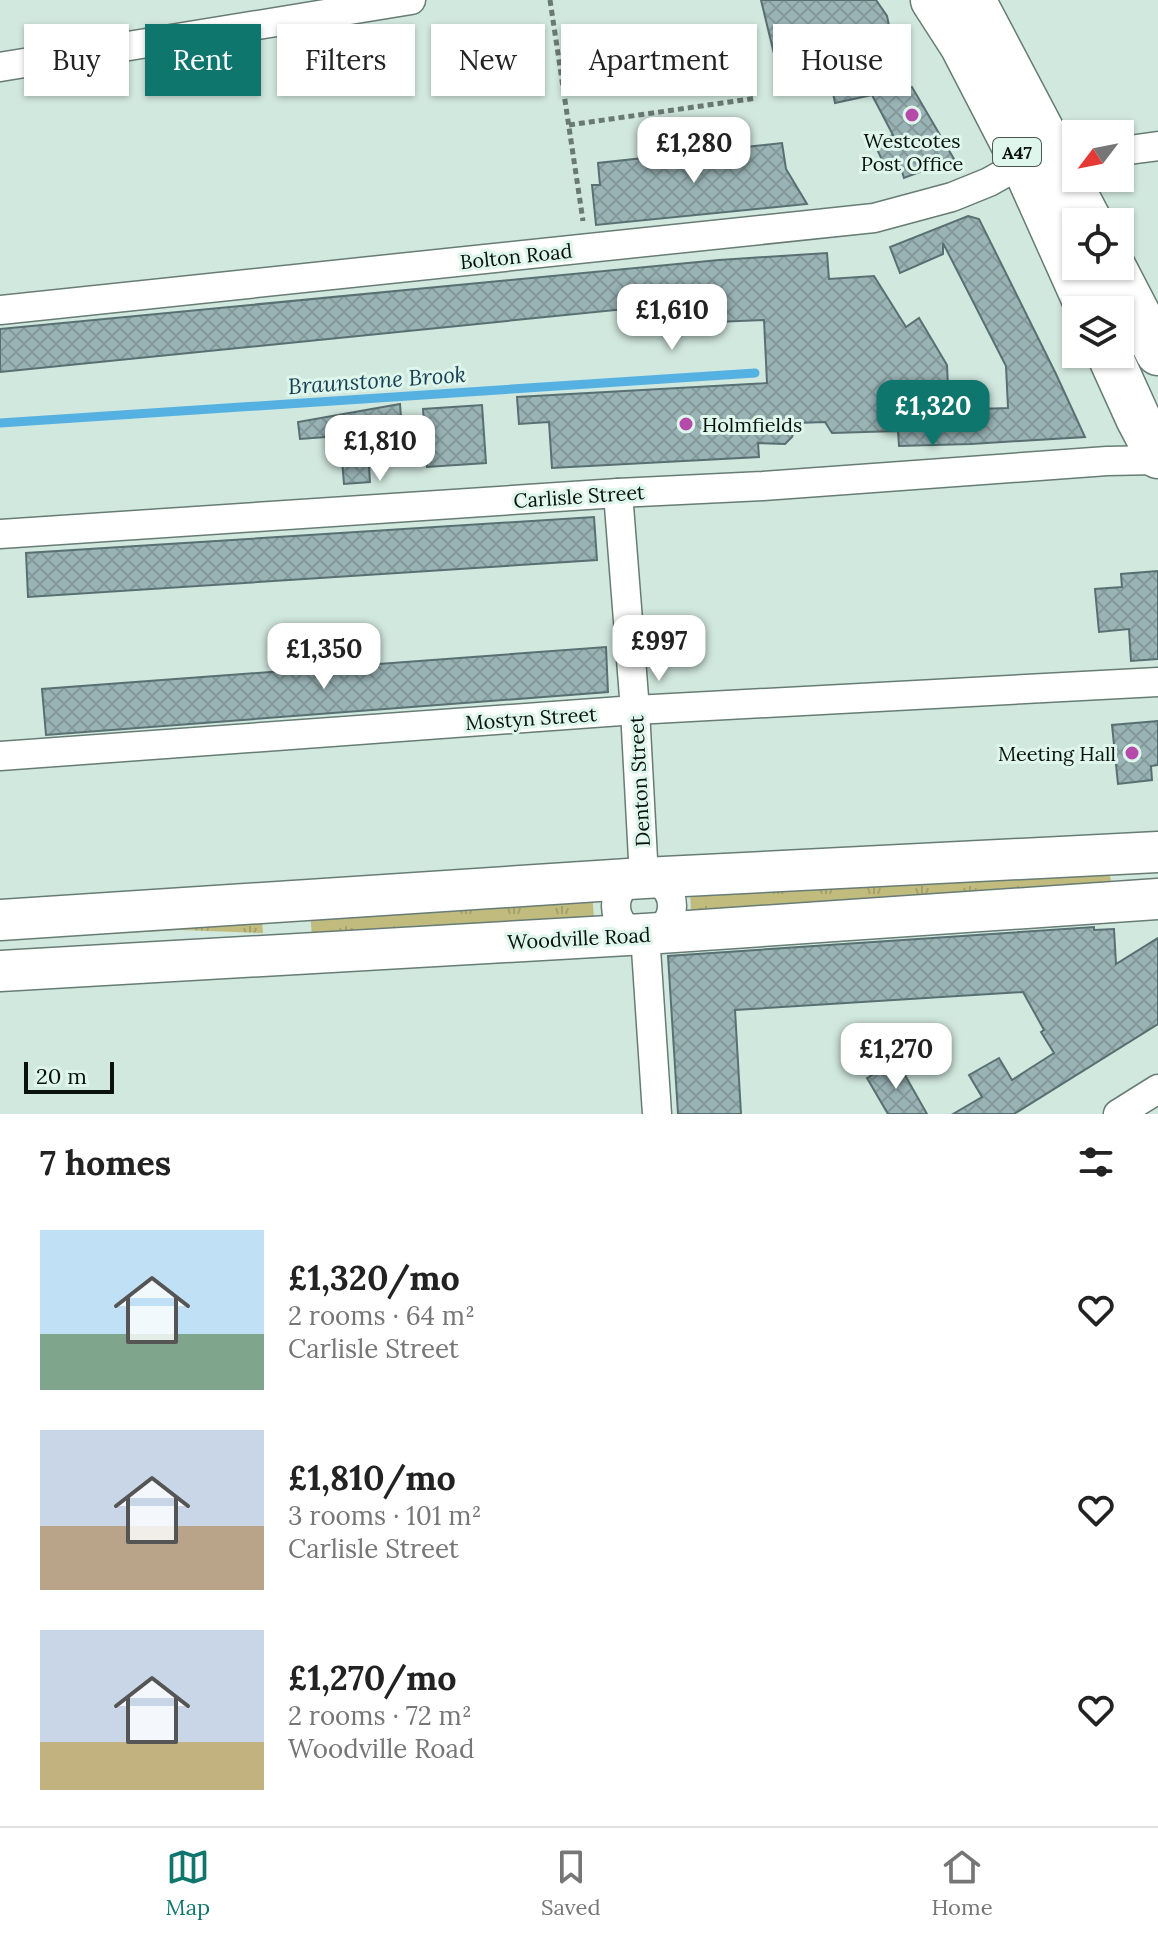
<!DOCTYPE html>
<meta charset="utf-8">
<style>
body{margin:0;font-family:Lora,serif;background:#f6f6f6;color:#222;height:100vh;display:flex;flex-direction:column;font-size:30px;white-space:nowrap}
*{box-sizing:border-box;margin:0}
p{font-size:26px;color:#767676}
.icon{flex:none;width:44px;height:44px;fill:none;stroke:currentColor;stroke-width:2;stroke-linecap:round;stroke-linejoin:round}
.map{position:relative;height:1114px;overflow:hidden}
.panel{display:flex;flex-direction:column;background:#fff;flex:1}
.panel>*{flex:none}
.top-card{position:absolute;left:24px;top:24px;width:1110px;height:72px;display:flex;gap:16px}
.needle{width:52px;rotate:238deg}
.tools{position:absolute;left:1062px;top:120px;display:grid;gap:16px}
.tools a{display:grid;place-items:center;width:72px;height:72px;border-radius:0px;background:#fff;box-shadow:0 2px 6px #0004;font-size:40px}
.scale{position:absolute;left:24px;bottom:20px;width:90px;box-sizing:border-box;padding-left:8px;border:4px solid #0a120f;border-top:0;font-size:22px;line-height:28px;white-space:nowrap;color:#0a120f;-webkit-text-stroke:6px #def6ec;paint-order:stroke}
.price{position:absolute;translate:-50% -68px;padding:0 18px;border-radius:16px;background:#fff;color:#222;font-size:26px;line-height:52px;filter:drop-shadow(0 2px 4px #0008)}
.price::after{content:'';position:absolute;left:50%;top:48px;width:24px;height:18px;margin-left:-12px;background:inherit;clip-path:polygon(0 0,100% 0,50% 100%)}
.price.active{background:#0f766e;color:#fff}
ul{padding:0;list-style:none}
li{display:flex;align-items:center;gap:24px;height:200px;padding:0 40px}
li span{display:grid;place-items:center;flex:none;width:224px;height:160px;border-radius:0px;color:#555}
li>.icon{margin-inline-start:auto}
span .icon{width:96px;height:96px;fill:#fffc;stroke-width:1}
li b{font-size:34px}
h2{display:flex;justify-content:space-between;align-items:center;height:96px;padding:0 40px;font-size:34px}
.pill{padding:0 28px;border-radius:0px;background:#fff;box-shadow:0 2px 6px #0004;font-size:28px;line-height:72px}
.pill.active{background:#0f766e;color:#fff}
.menu{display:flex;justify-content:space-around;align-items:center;height:112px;border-top:2px solid #e0e0e0;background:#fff;font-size:22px;color:#767676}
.menu a{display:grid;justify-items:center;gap:4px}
.menu .active{color:#0f766e}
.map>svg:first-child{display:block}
.grass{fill:url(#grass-tufts)}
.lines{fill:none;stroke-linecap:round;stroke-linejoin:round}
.stream{stroke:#54b1e1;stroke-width:9}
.building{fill:url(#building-cross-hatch);stroke:#597072;stroke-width:2}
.street-casing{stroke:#677c74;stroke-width:31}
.secondary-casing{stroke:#677c74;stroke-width:43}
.primary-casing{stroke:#677c74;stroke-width:47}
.path{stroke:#6a7973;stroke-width:5;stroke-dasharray:6 4;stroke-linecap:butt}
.street{stroke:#fff;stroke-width:28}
.secondary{stroke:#fff;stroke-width:40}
.primary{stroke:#fff;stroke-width:44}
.poi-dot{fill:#b54aaa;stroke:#def6ec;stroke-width:3}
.labels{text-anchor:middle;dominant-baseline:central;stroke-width:6;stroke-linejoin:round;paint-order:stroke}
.shield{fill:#def6ec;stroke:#4a5651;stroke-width:2}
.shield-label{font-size:18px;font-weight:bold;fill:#0a120f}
.poi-label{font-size:20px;fill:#0a120f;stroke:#def6ec}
.street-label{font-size:20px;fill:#0a120f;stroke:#def6ec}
.water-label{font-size:22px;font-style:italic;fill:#184054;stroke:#def6ec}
</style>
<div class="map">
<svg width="1158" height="1114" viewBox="0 0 1158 1114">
<defs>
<pattern id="grass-tufts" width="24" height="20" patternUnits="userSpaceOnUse" patternTransform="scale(2)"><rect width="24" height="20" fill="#c1bc7d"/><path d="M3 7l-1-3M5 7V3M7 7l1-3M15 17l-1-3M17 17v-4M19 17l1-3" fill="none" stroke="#a4a16b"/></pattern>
<pattern id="building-cross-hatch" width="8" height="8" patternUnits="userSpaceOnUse" patternTransform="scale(2)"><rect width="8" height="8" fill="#9ab3b5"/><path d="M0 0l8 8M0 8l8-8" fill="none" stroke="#83999a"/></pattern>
</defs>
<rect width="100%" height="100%" fill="#d1e8df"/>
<g class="grass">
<path d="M976 868 1110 876 1112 886 691 913 690 887Z"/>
<path d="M592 892 594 918 312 937 310 911Z"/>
<path d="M261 912 263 933 182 930 32 938 31 929Z"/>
</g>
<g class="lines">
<path class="stream" d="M0 423 755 373"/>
</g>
<g class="building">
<path d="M761 0H876L887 16 902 89 912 87 954 159 904 178 898 159 884 164 874 143 893 135 872 95 835 103 826 58 817 60 815 49 775 58Z"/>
<path d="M782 143 786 169 807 204 596 225 592 185H600L598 163Z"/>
<path d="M968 216 979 219 1056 374 1085 437 971 444 899 446 898 431 832 433 825 422 797 423 792 437 785 444 758 443 759 457 552 468 549 422 519 424 517 397 767 383 764 320 716 322 715 300 0 372V329L719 260 827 253 829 279 874 276 906 327 919 318 947 365 949 410 1008 408 1006 366 943 243V254L900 273 890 247Z"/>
<path d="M400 404 402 431 367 434 370 482 344 484 340 436 300 439 298 422Z"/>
<path d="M482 405 486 463 427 467 423 409Z"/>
<path d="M594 517 597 560 28 597 26 553Z"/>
<path d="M1158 571V659L1131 661 1129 629 1099 632 1095 589 1122 587 1121 574Z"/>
<path d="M606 647 608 692 46 735 42 689Z"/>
<path d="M1158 721V765L1151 766 1152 780 1118 784 1112 725Z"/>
<path d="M1094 927V930L1114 929 1116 964 1158 938V1024L1014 1114H953L982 1097 969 1075 999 1058 1012 1080 1054 1053 1041 1032 1044 1030 1023 992 735 1010 741 1114H678L668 956Z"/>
<path d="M897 1061 927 1114H888L867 1078Z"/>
</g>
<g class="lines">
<g class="street-casing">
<g id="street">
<path d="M0 67 411 0"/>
<path d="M1120 153 1129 150 1158 146"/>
<path d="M0 310 874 218 952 197 989 182 1023 163"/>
<path d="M618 493 635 710 644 878"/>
<path d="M0 534 618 493 763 486 1107 461 1158 460"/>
<path d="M0 756 635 710 1158 682"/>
<circle cx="644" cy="906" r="28"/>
<path d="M645 934 657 1114"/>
<path d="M1118 1114 1158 1089"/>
</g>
</g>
<g class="secondary-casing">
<g id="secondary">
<path d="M0 920 644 878 1158 852"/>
<path d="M0 971 645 934 1158 899"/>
</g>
</g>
<g class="primary-casing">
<g id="primary">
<path d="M933 0 962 45 1023 163 1089 310"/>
<path d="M973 0 1090 222"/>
<path d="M1113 266 1158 353"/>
<path d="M1109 354 1138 418 1158 456"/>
</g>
</g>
<g class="path">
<path d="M550 0 583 221"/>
<path d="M569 125 757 98"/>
</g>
<use href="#street" class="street"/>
<use href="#secondary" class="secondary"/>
<use href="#primary" class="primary"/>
</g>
<g class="poi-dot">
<circle cx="912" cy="115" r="8"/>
<circle cx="686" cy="424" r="8"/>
<circle cx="1132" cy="753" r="8"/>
</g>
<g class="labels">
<rect class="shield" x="993" y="138" width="48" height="28" rx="6"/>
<g class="shield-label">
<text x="1017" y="152">A47</text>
</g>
<g class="poi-label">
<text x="912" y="140">Westcotes<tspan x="912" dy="23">Post Office</tspan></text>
<text x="702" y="424" text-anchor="start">Holmfields</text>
<text x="1116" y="753" text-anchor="end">Meeting Hall</text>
</g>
<g class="street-label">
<text transform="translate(516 256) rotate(-6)">Bolton Road</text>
<text transform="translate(579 496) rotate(-4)">Carlisle Street</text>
<text transform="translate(531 718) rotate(-4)">Mostyn Street</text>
<text transform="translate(639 781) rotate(-93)">Denton Street</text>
<text transform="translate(579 938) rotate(-3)">Woodville Road</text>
</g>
<g class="water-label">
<text transform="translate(377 380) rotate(-4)">Braunstone Brook</text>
</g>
</g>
</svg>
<div class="tools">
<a><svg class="needle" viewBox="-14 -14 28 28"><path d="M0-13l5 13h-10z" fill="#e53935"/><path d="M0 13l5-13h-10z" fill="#767676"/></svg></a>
<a><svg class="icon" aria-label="locate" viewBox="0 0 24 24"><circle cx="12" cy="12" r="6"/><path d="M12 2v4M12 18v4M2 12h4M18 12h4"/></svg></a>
<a><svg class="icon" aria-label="layers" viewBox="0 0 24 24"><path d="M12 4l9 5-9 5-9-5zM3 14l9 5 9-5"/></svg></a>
</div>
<div class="scale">20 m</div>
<b class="price" style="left:694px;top:185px">£1,280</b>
<b class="price" style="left:672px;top:352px">£1,610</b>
<b class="price active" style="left:933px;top:448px">£1,320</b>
<b class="price" style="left:380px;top:483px">£1,810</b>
<b class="price" style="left:659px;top:683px">£997</b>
<b class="price" style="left:324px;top:691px">£1,350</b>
<b class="price" style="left:896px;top:1091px">£1,270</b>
<div class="top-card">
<a class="pill">Buy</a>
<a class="pill active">Rent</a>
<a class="pill">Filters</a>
<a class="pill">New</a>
<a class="pill">Apartment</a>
<a class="pill">House</a>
</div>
</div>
<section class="panel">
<h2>7 homes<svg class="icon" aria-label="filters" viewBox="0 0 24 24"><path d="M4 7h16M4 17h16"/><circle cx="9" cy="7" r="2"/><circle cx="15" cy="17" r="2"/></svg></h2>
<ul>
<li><span style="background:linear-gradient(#bfe0f5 65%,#7fa58c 0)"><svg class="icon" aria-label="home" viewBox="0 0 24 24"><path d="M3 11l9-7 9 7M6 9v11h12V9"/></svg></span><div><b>£1,320/mo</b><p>2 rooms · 64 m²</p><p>Carlisle Street</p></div><svg class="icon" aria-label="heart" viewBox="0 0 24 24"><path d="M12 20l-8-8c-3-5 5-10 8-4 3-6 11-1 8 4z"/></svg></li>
<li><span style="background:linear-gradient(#c9d6e8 60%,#b9a48a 0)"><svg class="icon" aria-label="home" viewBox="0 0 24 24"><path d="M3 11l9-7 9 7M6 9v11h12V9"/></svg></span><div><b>£1,810/mo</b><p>3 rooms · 101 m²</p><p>Carlisle Street</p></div><svg class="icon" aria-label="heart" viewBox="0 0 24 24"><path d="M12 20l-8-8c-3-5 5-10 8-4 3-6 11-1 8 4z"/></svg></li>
<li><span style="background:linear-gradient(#c9d6e8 70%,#c2b280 0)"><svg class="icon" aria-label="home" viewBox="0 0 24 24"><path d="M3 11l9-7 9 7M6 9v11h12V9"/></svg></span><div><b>£1,270/mo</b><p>2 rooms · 72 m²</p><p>Woodville Road</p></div><svg class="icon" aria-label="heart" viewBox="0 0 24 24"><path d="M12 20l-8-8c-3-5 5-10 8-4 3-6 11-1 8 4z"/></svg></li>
</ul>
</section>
<nav class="menu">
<a class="active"><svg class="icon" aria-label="map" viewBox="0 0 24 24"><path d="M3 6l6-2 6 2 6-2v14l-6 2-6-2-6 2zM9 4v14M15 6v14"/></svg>Map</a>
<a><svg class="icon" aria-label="saved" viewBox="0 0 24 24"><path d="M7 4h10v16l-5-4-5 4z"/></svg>Saved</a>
<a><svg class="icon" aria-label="home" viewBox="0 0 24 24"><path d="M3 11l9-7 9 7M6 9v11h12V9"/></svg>Home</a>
</nav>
